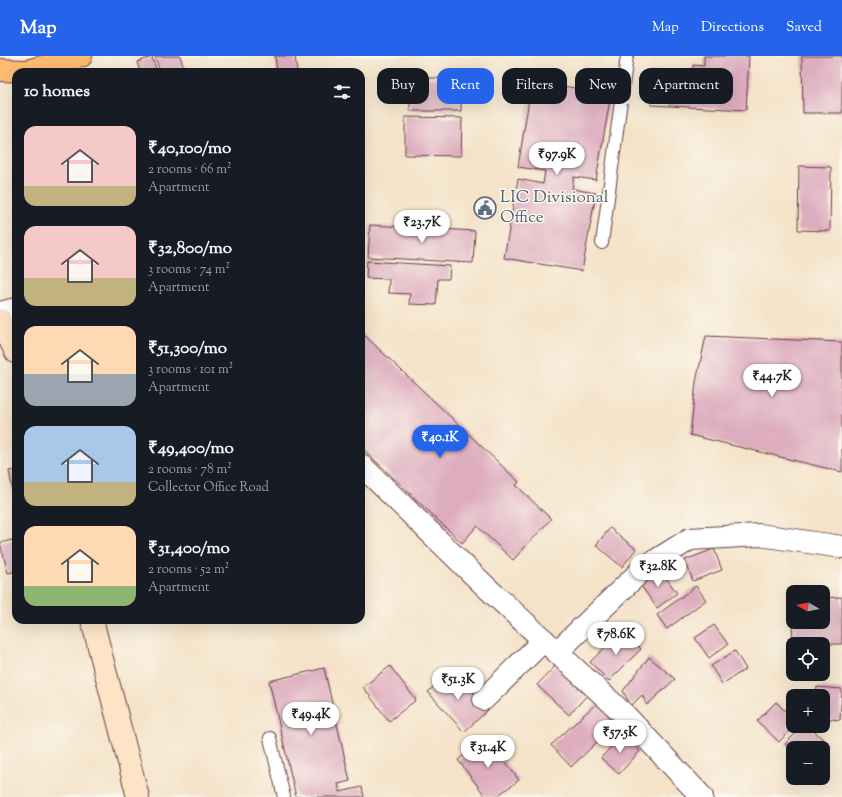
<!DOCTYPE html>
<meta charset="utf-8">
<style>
body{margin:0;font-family:"Sorts Mill Goudy",serif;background:#20242c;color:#f1f3f6;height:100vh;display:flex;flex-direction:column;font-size:15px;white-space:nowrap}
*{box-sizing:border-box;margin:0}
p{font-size:13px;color:#9ea1a6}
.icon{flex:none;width:22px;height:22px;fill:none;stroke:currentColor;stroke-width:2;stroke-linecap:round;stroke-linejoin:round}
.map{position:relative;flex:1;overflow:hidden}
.sheet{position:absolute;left:12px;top:12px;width:353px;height:556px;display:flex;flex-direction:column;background:#171b24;border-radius:12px;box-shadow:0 4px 16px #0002}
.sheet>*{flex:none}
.top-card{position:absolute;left:377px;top:12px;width:380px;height:36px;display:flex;gap:8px}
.needle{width:26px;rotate:279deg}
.buttons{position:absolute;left:786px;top:529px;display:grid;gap:8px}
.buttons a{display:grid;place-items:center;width:44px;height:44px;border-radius:8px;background:#171b24;box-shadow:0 4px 16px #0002;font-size:20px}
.price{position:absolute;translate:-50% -34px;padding:0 9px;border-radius:14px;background:#fff;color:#222;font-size:13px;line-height:26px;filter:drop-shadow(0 1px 2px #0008)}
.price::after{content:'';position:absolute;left:50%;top:24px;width:12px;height:9px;margin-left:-6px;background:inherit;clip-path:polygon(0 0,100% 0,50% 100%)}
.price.selected{background:#2563eb;color:#fff}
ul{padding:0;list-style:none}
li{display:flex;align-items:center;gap:12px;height:100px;padding:0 12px}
li span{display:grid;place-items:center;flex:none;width:112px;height:80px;border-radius:12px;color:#555}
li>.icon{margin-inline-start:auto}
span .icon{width:48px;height:48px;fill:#fffc;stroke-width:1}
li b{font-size:17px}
h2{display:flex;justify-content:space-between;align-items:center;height:48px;padding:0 12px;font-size:17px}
.pill{padding:0 14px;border-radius:12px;background:#171b24;box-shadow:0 4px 16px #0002;font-size:14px;line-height:36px}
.pill.selected{background:#2563eb;color:#fff}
header{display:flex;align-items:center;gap:24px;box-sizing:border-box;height:56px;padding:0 20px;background:#2563eb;color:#fff}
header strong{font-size:19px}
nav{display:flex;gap:22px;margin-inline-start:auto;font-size:14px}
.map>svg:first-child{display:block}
.building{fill:#ddacbe}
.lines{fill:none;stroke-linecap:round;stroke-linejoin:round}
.lane-casing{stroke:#643c43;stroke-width:14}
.street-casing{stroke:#643c43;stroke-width:24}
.secondary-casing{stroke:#643c43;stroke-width:24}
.primary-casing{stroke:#643c43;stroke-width:24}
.lane{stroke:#fff;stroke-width:12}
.street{stroke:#fff;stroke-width:22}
.secondary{stroke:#fee4c6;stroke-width:22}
.primary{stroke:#fdbc70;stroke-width:22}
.labels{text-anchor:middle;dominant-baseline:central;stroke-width:3;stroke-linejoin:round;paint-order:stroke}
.service-label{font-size:17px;fill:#4e5e75;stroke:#fbf7ec;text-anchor:start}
</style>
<header>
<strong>Map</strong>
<nav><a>Map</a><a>Directions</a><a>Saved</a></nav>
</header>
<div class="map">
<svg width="842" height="741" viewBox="0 0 842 741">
<rect width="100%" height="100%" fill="#fbf7ec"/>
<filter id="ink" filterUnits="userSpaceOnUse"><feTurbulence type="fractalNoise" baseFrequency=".025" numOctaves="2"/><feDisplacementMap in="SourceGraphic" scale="8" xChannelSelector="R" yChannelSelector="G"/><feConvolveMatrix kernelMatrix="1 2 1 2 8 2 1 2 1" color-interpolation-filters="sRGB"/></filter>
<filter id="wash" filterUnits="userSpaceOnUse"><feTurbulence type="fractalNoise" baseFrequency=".012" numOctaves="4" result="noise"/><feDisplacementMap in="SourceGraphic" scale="16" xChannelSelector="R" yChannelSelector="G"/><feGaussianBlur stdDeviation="0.9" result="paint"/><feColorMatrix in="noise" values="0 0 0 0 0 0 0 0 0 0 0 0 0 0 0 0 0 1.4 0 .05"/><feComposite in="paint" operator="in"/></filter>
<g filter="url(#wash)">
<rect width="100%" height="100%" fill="#f4e3c9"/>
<g id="blocks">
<g class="building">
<path d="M155 0H180L185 16H160Z"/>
<path d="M275 0H295L297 16H277Z"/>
<path d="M704 0H749L746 54 651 49 652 16 693 18V9L704 10Z"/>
<path d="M802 0H842V57H803Z"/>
<path d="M152 1 157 16H140L137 6Z"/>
<path d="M410 22H462L461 55H410Z"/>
<path d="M532 25 611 38 596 124 574 121 572 133 596 137 582 215 504 202 518 123 543 128 545 115 518 111Z"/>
<path d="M405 61 462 62 461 100 405 99Z"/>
<path d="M799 110 831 111 830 175 798 174Z"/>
<path d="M370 169 475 175 473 207 368 201Z"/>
<path d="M367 205 450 210 449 223H438L436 249 409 248 410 238 388 237 389 223 366 222Z"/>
<path d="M361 276 519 426 516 429 551 463 513 504 477 470 462 487 361 391Z"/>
<path d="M706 280 842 286V416L690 379 696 326Z"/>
<path d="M16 414V446H15L9 415Z"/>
<path d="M610 472 636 493 622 511 596 489Z"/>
<path d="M16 483V515L8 517 0 487Z"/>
<path d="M714 493 722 514 693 525 685 504Z"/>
<path d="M659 512 677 537 657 552 639 527Z"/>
<path d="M696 530 706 544 667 573 657 559Z"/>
<path d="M842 541V588H793L792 566H823V542Z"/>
<path d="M714 569 728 588 709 602 695 582Z"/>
<path d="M623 574 641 593 609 625 590 606Z"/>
<path d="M735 595 746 613 722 628 711 610Z"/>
<path d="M649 601 675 623 647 649 642 639 631 650 623 635Z"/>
<path d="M559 606 590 636 569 659 537 629Z"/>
<path d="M390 610 416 644 389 665 363 631Z"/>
<path d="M324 612 350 725 338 728 340 736 362 731 364 741H296L269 625Z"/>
<path d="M452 613 489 653 464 676 428 636Z"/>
<path d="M817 631 842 633 840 664 823 662V640H816Z"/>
<path d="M776 646 793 663V671L779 686 757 665Z"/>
<path d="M597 647 616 668 571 711 551 689Z"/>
<path d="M803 670H809L828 688 823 693V692H793V695L785 688Z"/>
<path d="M621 679 640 695 619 718 601 702Z"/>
<path d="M487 681 519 724 496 741H486L458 704Z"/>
</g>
</g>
</g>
<g filter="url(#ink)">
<use href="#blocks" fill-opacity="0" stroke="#643c43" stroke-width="1"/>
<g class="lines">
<g class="lane-casing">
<g id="lane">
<path d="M602 187 627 0"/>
<path d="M270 682 284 741"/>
</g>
</g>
<g class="street-casing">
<g id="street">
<path d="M0 257 16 253"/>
<path d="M361 409 485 530 624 658 702 741"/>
<path d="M557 596 644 512 690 483 760 479 842 491"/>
<path d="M484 643 544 584"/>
</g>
</g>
<g class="secondary-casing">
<g id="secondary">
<path d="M0 264 16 296"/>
<path d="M92 564 138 741"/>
</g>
</g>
<g class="primary-casing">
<g id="primary">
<path d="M0 14 25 15"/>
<path d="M23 16 81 0"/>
</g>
</g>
<use href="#lane" class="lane"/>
<use href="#street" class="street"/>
<use href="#secondary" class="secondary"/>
<use href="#primary" class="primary"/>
</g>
</g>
<defs>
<g id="civic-ring" transform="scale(1.15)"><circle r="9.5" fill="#fbf7ec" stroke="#5c6f8a" stroke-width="1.5"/><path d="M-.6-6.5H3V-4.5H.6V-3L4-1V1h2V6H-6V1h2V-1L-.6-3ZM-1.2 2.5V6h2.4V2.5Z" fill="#5c6f8a"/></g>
</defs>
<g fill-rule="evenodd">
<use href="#civic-ring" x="485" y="152"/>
</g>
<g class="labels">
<g class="service-label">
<text x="500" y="142">LIC Divisional<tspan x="500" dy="20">Office</tspan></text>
</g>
</g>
</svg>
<div class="buttons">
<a><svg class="needle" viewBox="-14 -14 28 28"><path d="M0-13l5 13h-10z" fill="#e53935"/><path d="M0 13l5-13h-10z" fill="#9ea1a6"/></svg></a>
<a><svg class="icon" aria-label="locate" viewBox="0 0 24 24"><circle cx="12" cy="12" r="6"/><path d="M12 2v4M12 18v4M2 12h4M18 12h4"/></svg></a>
<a>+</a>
<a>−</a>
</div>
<b class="price" style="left:557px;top:120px">₹97.9K</b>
<b class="price" style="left:422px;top:188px">₹23.7K</b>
<b class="price" style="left:772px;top:342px">₹44.7K</b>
<b class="price selected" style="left:440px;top:403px">₹40.1K</b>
<b class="price" style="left:658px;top:532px">₹32.8K</b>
<b class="price" style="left:616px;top:600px">₹78.6K</b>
<b class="price" style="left:458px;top:645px">₹51.3K</b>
<b class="price" style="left:311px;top:680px">₹49.4K</b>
<b class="price" style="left:620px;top:698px">₹57.5K</b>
<b class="price" style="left:488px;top:713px">₹31.4K</b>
<div class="top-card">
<a class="pill">Buy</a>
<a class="pill selected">Rent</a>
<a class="pill">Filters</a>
<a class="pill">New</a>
<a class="pill">Apartment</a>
</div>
<section class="sheet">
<h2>10 homes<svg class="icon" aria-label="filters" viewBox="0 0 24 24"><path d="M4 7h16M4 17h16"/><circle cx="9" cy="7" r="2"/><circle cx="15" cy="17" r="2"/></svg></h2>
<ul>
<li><span style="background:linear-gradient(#f6c9c9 75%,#c2b280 0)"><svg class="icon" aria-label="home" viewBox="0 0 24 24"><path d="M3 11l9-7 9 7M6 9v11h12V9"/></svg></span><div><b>₹40,100/mo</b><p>2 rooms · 66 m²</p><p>Apartment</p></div></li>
<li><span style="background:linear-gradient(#f6c9c9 65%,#c2b280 0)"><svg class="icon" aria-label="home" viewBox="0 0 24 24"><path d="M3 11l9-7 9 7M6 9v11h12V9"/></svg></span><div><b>₹32,800/mo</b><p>3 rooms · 74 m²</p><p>Apartment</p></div></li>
<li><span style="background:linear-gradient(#ffd9b3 60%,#9aa5b1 0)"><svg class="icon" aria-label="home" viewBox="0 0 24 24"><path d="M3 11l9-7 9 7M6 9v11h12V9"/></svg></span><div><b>₹51,300/mo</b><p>3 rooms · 101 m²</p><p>Apartment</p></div></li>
<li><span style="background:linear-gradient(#a9c7e8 70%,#c2b280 0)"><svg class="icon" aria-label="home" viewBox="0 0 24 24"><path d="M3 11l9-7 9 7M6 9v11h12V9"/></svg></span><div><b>₹49,400/mo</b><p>2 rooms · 78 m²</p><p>Collector Office Road</p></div></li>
<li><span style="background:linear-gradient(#ffd9b3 75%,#8fb573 0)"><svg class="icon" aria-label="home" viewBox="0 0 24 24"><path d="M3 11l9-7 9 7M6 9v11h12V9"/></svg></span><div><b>₹31,400/mo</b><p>2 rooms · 52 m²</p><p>Apartment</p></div></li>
</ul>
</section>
</div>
